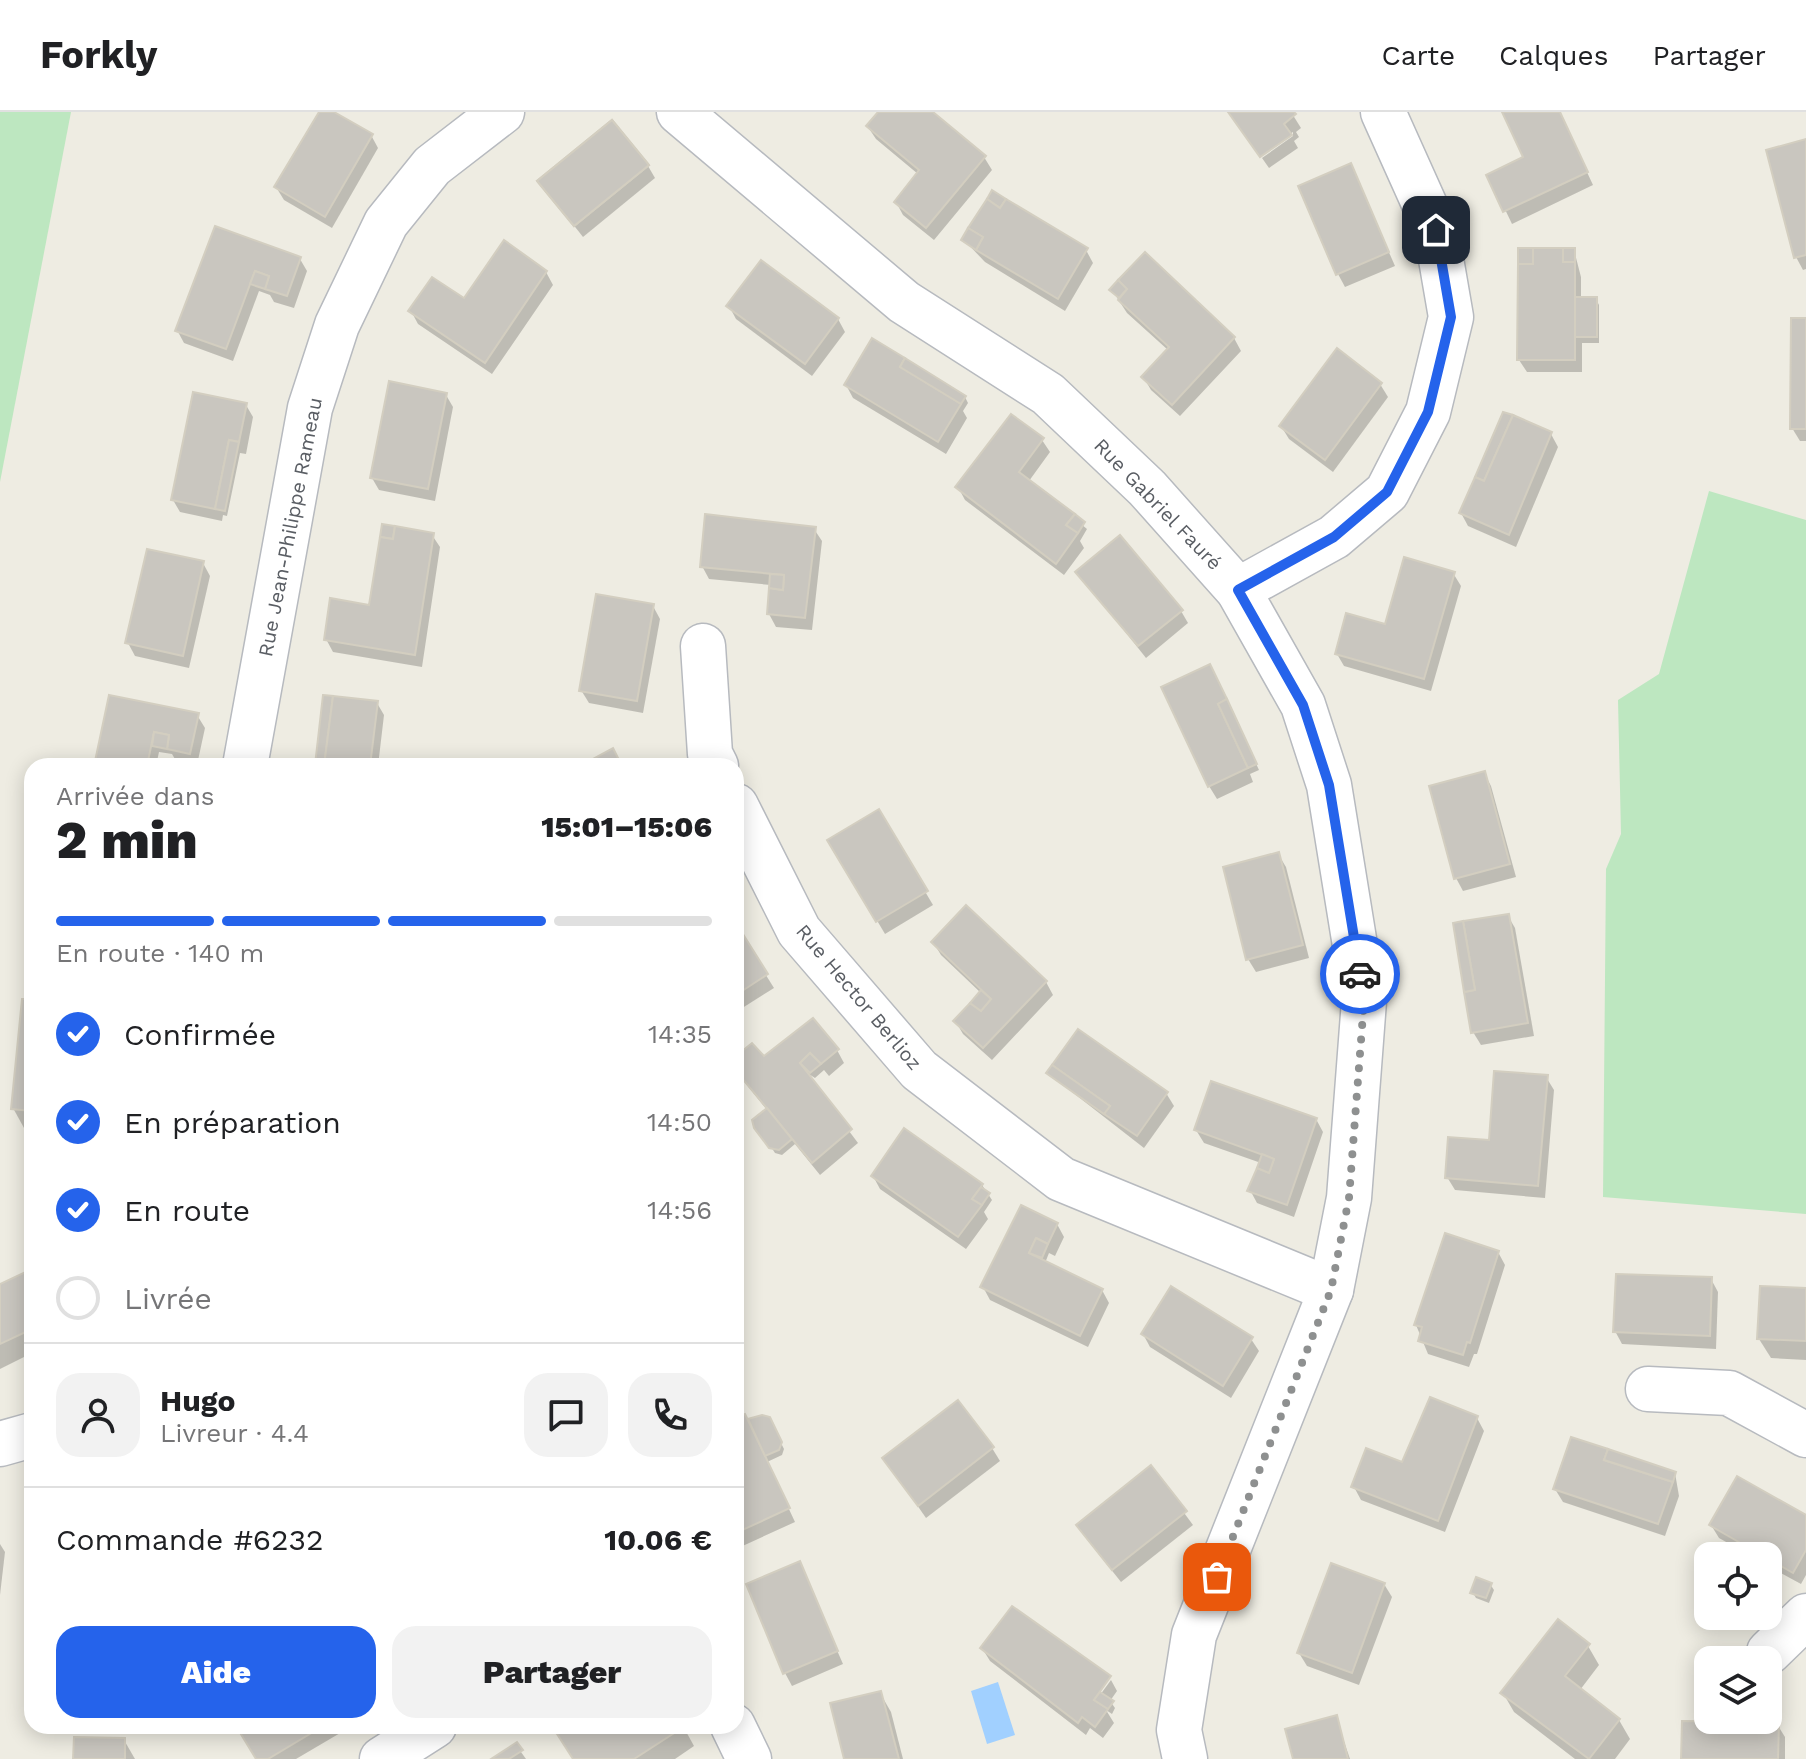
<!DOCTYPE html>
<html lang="fr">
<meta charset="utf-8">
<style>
:root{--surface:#fff;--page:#f2f2f2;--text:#202124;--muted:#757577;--line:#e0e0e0;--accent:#2563eb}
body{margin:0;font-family:"Work Sans",sans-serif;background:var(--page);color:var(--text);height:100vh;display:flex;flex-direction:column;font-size:30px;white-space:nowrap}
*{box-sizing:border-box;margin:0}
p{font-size:26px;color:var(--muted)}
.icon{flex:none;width:44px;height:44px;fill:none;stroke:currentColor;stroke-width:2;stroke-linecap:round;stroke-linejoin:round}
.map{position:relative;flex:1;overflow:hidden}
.details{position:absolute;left:24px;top:646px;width:720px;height:976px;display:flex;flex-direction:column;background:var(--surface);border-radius:24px;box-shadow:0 4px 20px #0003}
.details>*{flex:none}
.controls{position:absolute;left:1694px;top:1430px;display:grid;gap:16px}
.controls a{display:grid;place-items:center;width:88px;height:88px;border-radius:16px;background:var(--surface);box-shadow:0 4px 20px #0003;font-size:40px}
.pin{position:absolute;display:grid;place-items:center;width:68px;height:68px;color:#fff;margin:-34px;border-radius:16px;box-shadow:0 4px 12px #0006}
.courier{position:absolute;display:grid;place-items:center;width:80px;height:80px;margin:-40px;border:6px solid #2563eb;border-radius:50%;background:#fff;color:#222;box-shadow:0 2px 10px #0007}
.headline em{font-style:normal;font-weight:800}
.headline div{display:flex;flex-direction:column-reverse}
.headline{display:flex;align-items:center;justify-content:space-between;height:136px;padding:0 32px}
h1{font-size:52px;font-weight:800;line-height:60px}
.bar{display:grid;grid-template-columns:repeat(4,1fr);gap:12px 8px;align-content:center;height:96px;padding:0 32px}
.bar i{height:10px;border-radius:6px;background:var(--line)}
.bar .selected{background:var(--accent)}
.bar p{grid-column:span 4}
.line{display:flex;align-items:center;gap:20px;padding:0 32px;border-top:2px solid var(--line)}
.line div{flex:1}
.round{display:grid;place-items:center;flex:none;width:84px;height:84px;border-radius:24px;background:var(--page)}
ol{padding:0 32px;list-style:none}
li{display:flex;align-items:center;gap:24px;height:88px}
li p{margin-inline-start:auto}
li .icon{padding:8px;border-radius:50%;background:var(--accent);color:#fff;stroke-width:4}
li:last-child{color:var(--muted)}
li i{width:44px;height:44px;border:4px solid var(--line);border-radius:50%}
.action{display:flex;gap:16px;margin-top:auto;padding:16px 32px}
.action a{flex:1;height:92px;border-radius:24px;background:var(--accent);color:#fff;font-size:32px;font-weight:800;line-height:92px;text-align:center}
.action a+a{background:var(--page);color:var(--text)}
header{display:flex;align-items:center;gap:48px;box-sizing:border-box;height:112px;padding:0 40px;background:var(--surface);border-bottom:2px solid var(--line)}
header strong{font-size:38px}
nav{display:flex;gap:44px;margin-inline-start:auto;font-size:28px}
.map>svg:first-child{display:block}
.green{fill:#bde7c0}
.water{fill:#a1d0ff}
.shadow{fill:#0003}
.building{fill:#c9c6bf;stroke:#d3cec0;stroke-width:2}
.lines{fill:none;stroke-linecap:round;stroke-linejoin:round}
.street-casing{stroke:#b7babf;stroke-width:47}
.street{stroke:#fff;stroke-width:44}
.done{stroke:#8e9090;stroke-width:8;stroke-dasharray:0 14.4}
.route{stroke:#2563eb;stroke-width:10}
.labels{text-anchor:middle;stroke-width:6;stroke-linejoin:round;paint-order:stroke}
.street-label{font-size:20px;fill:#5a5e64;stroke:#fff}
</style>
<header>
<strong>Forkly</strong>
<nav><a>Carte</a><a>Calques</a><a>Partager</a></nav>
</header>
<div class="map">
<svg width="1806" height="1647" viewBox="0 0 1806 1647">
<rect width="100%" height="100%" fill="#eeece2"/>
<g class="green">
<path d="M0,0H71L0,370Z"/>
<path d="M1709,379L1806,408V1102L1603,1085L1606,757L1621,722L1618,588L1659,562Z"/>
</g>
<path class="water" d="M998,1570L1015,1623L987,1632L971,1579Z"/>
<g class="shadow">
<path d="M321,0H330L371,23L378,36L332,116L284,88L276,75Z"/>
<path d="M880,0H930L984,45L992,58L934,128L903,103L896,90L918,62L876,27L868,15Z"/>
<path d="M1229,0H1291L1301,16L1296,20L1299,25L1294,29L1298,36L1269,56L1262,46L1293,24V20L1259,43Z"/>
<path d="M1504,0H1559L1593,73L1512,112L1489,64L1525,46Z"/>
<path d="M1806,29V157L1803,158L1796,145Z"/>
<path d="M648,54L655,66L583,125L539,69Z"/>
<path d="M1351,54L1395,154L1345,175L1338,162Z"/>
<path d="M217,116L300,147L307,159L294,196L274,190L270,183L259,179L233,249L184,231L177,218Z"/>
<path d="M964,128L1086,138L1093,151L1065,199L985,150Z"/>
<path d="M1574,138L1581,165V187H1596L1599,193V231H1582V260H1527L1519,248Z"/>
<path d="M1145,142L1234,226L1241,239L1180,304L1151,278L1144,266L1168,238L1127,201L1112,178Z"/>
<path d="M546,160L553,173L492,262L418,212L411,199L464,189Z"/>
<path d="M729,194L838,207L845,220L812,264L736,207Z"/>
<path d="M1806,208V329H1800L1792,316Z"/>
<path d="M1380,272L1388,285L1333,360L1289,327L1281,314Z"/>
<path d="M846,273L965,285L968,291L963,299L967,306L946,342L853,286Z"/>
<path d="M446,283L453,295L435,389L379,378L372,366Z"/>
<path d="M246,293L253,305L246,342L240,341L227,404L223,403L222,409L180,400L173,388Z"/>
<path d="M1551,322L1558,335L1516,435L1468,414L1461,401Z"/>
<path d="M1042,328L1050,340L1029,369L1087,417L1080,429L1084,436L1064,463L965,388L958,375Z"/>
<path d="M814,417L822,429L812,518L776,515L769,502L771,473L709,467L702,454Z"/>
<path d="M432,423L440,435L422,555L333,540L326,527L370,495Z"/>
<path d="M203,451L210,464L189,556L135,544L128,531Z"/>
<path d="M1078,460L1181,499L1188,511L1146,546Z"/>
<path d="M1453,461L1461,474L1431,579L1344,554L1337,542L1386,515Z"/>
<path d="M653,494L660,507L643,601L589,591L581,578Z"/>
<path d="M1217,567L1259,658L1250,662L1253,670L1217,687L1209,674Z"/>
<path d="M111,585L197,603L205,616L197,653L176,649L172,642L159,640L156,654H96Z"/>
<path d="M325,585L377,591L384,603L378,654H326L330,589L322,654H317Z"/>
<path d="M1484,661L1491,674L1516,765L1463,779L1456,766Z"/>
<path d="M878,700L933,793L885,822L830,729Z"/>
<path d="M1278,742L1286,755L1309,846L1256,860L1248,847Z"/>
<path d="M1508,804L1515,816L1534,924L1481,933L1473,920Z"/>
<path d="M736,815L774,876L736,900Z"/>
<path d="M933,830L1046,870L1053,883L992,948L963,922L956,910L981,881L941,843Z"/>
<path d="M32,889V1017L24,1016L13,996Z"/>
<path d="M837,938L844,951L829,964L824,958L815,966L804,959L858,1031L820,1063L795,1032L782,1043L775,1041L754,1009L767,998L739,963L736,947Z"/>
<path d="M1049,962L1166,981L1174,994L1144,1036Z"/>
<path d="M1546,965L1554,978L1545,1086L1455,1078L1447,1065L1490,1031Z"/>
<path d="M1316,1007L1323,1020L1294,1105L1257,1091L1250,1078L1261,1051L1204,1031L1196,1018Z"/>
<path d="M873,1064L982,1073L992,1088L984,1100L988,1107L966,1137L880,1077Z"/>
<path d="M1057,1112L1064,1125L1055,1144L1049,1141L1045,1151L1102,1178L1109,1191L1088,1235L990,1188L983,1175Z"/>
<path d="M1498,1140L1505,1153L1477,1242H1474L1469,1255L1428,1242L1416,1213Z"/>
<path d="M32,1159V1241L0,1257V1174Z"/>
<path d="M1711,1167L1718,1180L1716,1237L1622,1232L1615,1219Z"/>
<path d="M1806,1178V1248L1771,1246L1759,1227Z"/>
<path d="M1143,1222L1251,1227L1259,1239L1231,1286L1150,1235Z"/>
<path d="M1477,1306L1484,1319L1445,1420L1361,1388L1354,1375L1403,1353Z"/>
<path d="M736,1308L753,1320L772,1313L784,1337L782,1343L767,1350L795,1410L736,1437Z"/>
<path d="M992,1336L1000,1349L926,1406L885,1347Z"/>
<path d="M1151,1356L1193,1413L1121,1470L1086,1426Z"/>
<path d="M1675,1361L1679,1384L1665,1424L1563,1390L1555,1377Z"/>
<path d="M1806,1405V1463L1801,1472L1768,1454V1444H1751L1719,1426L1711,1413Z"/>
<path d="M0,1432L5,1440L0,1483Z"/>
<path d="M799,1451L843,1552L792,1574L785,1561Z"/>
<path d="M1384,1472L1392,1485L1359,1573L1307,1554L1299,1541Z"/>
<path d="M1490,1472L1494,1478L1489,1491L1476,1486L1473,1481Z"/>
<path d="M1588,1534L1599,1553L1580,1578L1619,1608L1630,1627L1615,1647H1575L1514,1600L1503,1581Z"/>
<path d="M982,1536L1100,1583L1111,1568L1117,1579L1110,1589L1115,1596L1112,1602L1106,1598L1114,1611L1103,1626L1090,1616L1086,1623L990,1549Z"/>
<path d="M880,1581L891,1600L903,1647H846Z"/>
<path d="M1336,1606L1350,1647H1295Z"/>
<path d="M1777,1612L1785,1625V1647H1683Z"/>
<path d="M238,1614H345L347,1617L296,1647H258Z"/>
<path d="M553,1614H683L694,1634L675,1647H574Z"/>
<path d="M124,1628L135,1647H75Z"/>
<path d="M516,1633L526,1647H495Z"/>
</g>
<g class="building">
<path d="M319,0H334L373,22L325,105L274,75Z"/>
<path d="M878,0H933L986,44L926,116L894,90L919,58L866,14Z"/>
<path d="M1228,0H1294L1296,2L1284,12L1292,23L1260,45Z"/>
<path d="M1502,0H1560L1588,60L1503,100L1486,63L1523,45Z"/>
<path d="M612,8L649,53L574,114L537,69Z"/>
<path d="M612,8L649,53L574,114L537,69Z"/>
<path d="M1806,27V143L1794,146L1766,38Z"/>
<path d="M1351,51L1389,140L1336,163L1298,74Z"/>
<path d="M992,78L1006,87L1000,96L987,87Z"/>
<path d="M987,87L1000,96L1006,87L1088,136L1058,187L976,138L983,125L968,116Z"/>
<path d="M215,114L301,145L287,184L265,177L269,164L255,159L226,237L175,219Z"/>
<path d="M968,116L983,125L976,138L961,128Z"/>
<path d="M504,128L547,159L485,251L408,199L432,165L464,186Z"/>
<rect x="1518" y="136" width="15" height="16"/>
<path d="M1533,136H1563V150H1575V248H1517L1518,152H1533Z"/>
<rect x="1563" y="136" width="12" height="14"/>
<path d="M1145,140L1235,225L1172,293L1141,265L1169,235L1118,188L1127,177L1118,168Z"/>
<path d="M761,148L839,206L805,252L726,194Z"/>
<path d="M255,159L269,164L265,177L250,172Z"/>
<path d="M1118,168L1127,177L1119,186L1109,178Z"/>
<rect x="1575" y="185" width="22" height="40"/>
<path d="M1791,206H1806V317H1790Z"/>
<path d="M872,226L905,246L900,255L961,292L938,330L844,273Z"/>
<path d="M1337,236L1382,271L1325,348L1279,314Z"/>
<path d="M905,246L966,284L961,292L900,255Z"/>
<path d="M389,269L447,281L428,377L370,366Z"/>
<path d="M193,280L247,291L239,330L229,328L215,397L171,388Z"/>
<path d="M1503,300L1513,303L1484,369L1475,365Z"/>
<path d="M1011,302L1044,326L1019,360L1075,402L1066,413L1078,421L1056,452L955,375Z"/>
<path d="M1513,303L1552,320L1509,423L1459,401L1475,365L1484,369Z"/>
<path d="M229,328L239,330L225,399L215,397Z"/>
<path d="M705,402L816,415L805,506L767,502L769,476L783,478L784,463L700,455Z"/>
<path d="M1075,402L1085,410L1078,421L1066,413Z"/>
<path d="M382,412L395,414L393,427L380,425Z"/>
<path d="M395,414L434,421L415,543L324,528L330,486L369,493L380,425L393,427Z"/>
<path d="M1120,423L1183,498L1138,534L1075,460Z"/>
<path d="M147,437L204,449L183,544L125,531Z"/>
<path d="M1404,445L1455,460L1424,567L1335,542L1346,501L1385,512Z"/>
<path d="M770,462L784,463L783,478L769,476Z"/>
<path d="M596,482L654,492L637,589L579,579Z"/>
<path d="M1210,552L1227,587L1218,592L1248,656L1208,675L1161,575Z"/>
<path d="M109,583L199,601L190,642L167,637L169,623L154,620L147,654H94Z"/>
<path d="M323,583L333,584L324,654L315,653Z"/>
<path d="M333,584L378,589L370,654H315H324Z"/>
<path d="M1227,587L1257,652L1248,656L1218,592Z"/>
<path d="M154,620L169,623L167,637L152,634Z"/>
<path d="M613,636L622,654H580Z"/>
<path d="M1485,659L1510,752L1454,767L1429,674Z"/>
<path d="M879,697L928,779L876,810L827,728Z"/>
<path d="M1279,740L1303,833L1246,848L1223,755Z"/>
<path d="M966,793L1047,869L983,936L953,909L970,891L981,899L991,887L931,830Z"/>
<path d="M1509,802L1528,911L1471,921L1464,880L1475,878L1463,809Z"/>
<path d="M1463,809L1475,878L1464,880L1453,811Z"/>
<path d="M736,811L768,862L736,883Z"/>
<path d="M981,878L991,887L981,899L970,891Z"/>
<path d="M22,887H32V999L11,997Z"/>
<path d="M813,906L839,937L821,952L810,941L800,951L852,1017L812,1051L736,959V944L752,931L764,944Z"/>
<path d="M1078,917L1168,980L1137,1024L1104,1002L1110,994L1052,953Z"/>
<path d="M810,941L821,952L810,961L800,951Z"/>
<path d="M1052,953L1110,994L1104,1002L1046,961Z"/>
<path d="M1494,959L1548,963L1538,1074L1445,1066L1448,1025L1489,1028Z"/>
<path d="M1211,969L1317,1006L1287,1093L1247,1079L1257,1056L1269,1061L1274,1047L1194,1018Z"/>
<path d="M767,996L792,1027L779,1038L769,1036L754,1016L752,1008Z"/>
<path d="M904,1016L983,1072L972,1087L982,1093L958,1125L871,1064Z"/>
<path d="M1262,1042L1274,1047L1269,1061L1257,1056Z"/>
<path d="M981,1075L990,1081L982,1093L972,1087Z"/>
<path d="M1021,1093L1058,1111L1048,1132L1036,1126L1029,1141L1103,1177L1080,1224L980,1175Z"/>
<path d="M1445,1121L1499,1139L1470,1231L1467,1230L1463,1243L1418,1229L1422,1215L1414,1213Z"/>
<path d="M1036,1126L1048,1132L1042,1146L1029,1141Z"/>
<path d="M32,1157V1217L0,1232V1172Z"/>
<path d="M1616,1162L1712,1165L1710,1224L1613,1220Z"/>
<path d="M1171,1174L1253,1225L1223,1274L1141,1222Z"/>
<path d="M1760,1174L1806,1176V1229L1757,1227Z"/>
<path d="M1430,1285L1478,1304L1438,1409L1351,1375L1366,1336L1402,1350Z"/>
<path d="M958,1288L994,1335L918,1394L882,1346Z"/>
<path d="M745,1302L790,1396L736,1421V1306Z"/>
<path d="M762,1303L770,1305L782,1330L779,1338L765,1344L748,1307Z"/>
<path d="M1571,1325L1608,1337L1604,1348L1673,1370L1658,1412L1553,1377Z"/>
<path d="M1608,1337L1676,1360L1673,1370L1604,1348Z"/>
<path d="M1151,1353L1187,1399L1112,1458L1076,1413Z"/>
<path d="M1737,1364L1806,1403V1438L1793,1461L1709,1413Z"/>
<path d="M800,1449L838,1539L783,1562L746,1472Z"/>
<path d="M1331,1451L1385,1471L1352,1561L1297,1541Z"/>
<path d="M1476,1465L1492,1471L1486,1486L1470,1481Z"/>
<path d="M1012,1494L1111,1564L1094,1588L1108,1597L1095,1615L1082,1605L1078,1611L980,1536Z"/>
<path d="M1558,1507L1590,1532L1565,1564L1620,1607L1589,1647L1500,1581Z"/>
<path d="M881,1579L899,1647H844L830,1591Z"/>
<path d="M1100,1580L1114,1589L1108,1597L1094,1588Z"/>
<path d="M1337,1603L1348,1647H1293L1285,1617Z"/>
<path d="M1682,1609L1779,1610L1778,1647H1681Z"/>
<path d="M236,1614H323L268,1647H256Z"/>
<path d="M552,1614L586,1615L685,1614L634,1647H573Z"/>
<path d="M74,1625L125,1626V1647H73Z"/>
<path d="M517,1630L523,1638L509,1647H491Z"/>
</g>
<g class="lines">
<defs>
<g id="street">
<path d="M679,0L904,190L1048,282L1147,376L1238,478L1303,593L1329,673L1364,889L1349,1086L1331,1178L1194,1523L1179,1618L1185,1647"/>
<path d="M1238,478L1334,425L1387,380L1428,300L1451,205L1436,118L1383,0"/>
<path d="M703,534L710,642L716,654"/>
<path d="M245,654L310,296L337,213L386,111L432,54L502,0"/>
<path d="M736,694L799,819L919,958L1061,1067L1331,1178"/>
<path d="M1648,1277L1729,1281L1806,1323"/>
<path d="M0,1332L32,1323"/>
<path d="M1769,1540L1806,1504"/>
<path d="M733,1614L749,1647"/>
<path d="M382,1647L434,1614"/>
</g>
</defs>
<use href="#street" class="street-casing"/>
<use href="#street" class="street"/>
</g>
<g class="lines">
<path class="done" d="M1217,1465L1331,1178L1349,1086L1364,889L1360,862"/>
<path class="route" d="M1360,862L1329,673L1303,593L1238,478L1334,425L1387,380L1428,300L1451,205L1436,118"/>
</g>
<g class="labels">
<g class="street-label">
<text transform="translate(1158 392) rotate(46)" y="7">Rue Gabriel Fauré</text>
<text transform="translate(290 415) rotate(-79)" y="7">Rue Jean-Philippe Rameau</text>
<text transform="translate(859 885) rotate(50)" y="7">Rue Hector Berlioz</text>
</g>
</g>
</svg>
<div class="controls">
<a><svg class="icon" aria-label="locate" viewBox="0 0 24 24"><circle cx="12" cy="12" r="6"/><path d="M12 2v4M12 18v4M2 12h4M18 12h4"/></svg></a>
<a><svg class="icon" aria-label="layers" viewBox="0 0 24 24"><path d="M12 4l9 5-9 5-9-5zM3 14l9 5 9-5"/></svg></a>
</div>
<div class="pin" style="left:1217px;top:1465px;background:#ea580c"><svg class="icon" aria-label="bag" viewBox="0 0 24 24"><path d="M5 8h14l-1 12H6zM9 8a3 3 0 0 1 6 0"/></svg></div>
<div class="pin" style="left:1436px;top:118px;background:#1f2937"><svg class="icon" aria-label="home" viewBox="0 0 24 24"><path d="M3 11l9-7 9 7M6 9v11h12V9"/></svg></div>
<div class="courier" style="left:1360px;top:862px"><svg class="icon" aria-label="car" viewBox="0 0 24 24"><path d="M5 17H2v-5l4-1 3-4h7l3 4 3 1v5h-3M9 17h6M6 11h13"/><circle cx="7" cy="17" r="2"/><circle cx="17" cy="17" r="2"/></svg></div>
<section class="details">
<div class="headline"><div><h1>2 min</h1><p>Arrivée dans</p></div><em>15:01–15:06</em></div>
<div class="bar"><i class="selected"></i><i class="selected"></i><i class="selected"></i><i></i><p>En route · 140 m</p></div>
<ol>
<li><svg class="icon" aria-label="check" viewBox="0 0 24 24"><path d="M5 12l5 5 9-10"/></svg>Confirmée<p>14:35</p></li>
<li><svg class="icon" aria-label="check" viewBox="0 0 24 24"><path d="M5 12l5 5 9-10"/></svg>En préparation<p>14:50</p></li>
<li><svg class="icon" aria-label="check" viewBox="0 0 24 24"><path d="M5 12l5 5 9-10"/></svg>En route<p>14:56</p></li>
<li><i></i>Livrée</li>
</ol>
<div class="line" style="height:144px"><a class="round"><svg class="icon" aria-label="person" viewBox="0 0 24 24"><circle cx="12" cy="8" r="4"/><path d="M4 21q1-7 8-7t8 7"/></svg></a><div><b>Hugo</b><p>Livreur · 4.4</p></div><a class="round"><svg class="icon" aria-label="chat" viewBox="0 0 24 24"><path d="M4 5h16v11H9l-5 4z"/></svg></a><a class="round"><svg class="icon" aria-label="phone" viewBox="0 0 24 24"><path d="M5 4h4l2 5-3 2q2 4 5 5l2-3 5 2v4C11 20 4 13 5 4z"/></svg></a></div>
<div class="line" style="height:104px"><div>Commande #6232</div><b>10.06 €</b></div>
<div class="action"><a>Aide</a><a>Partager</a></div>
</section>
</div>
